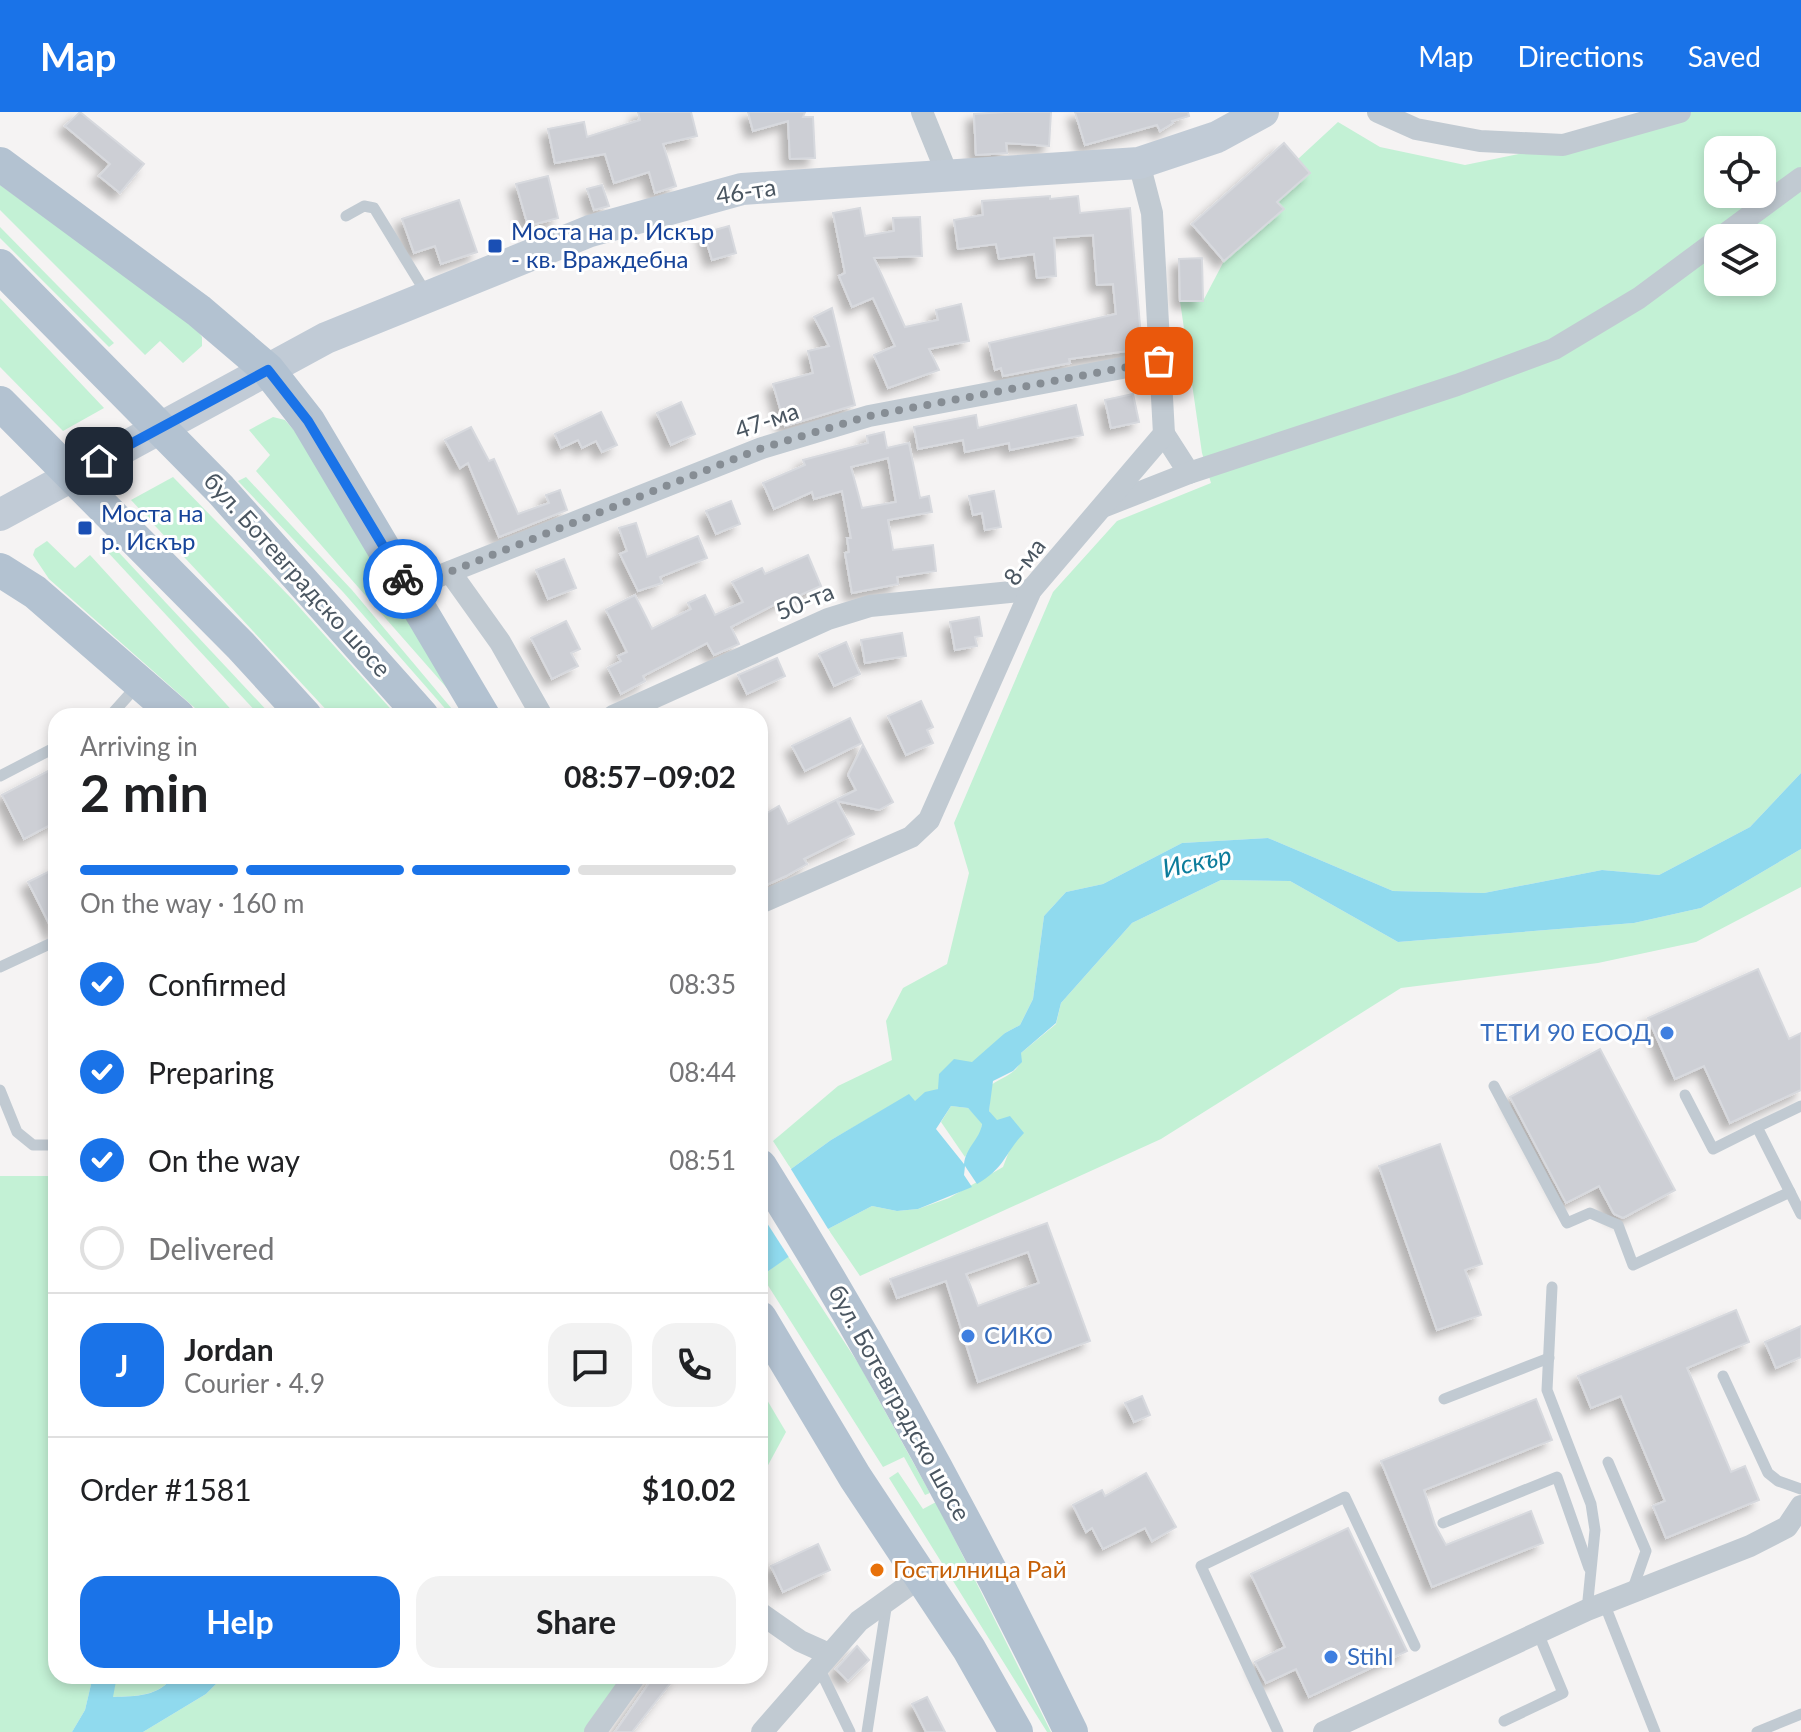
<!DOCTYPE html>
<meta charset="utf-8">
<style>
:root{--surface:#fff;--page:#f2f2f2;--text:#202124;--muted:#757577;--line:#e0e0e0;--accent:#1a73e8}
body{margin:0;font-family:Lato,sans-serif;background:var(--page);color:var(--text);height:100vh;display:flex;flex-direction:column;font-size:30px;white-space:nowrap}
*{box-sizing:border-box;margin:0}
p{font-size:26px;color:var(--muted)}
.icon{flex:none;width:44px;height:44px;fill:none;stroke:currentColor;stroke-width:2;stroke-linecap:round;stroke-linejoin:round}
.map{position:relative;flex:1;overflow:hidden}
.details{position:absolute;left:48px;top:596px;width:720px;height:976px;display:flex;flex-direction:column;background:var(--surface);border-radius:24px;box-shadow:0 4px 12px #0003}
.details>*{flex:none}
.fabs{position:absolute;left:1704px;top:24px;display:grid;gap:16px}
.fabs a{display:grid;place-items:center;width:72px;height:72px;border-radius:16px;background:var(--surface);box-shadow:0 4px 12px #0003;font-size:40px}
.pin{position:absolute;display:grid;place-items:center;width:68px;height:68px;color:#fff;margin:-34px;border-radius:16px;box-shadow:0 4px 12px #0006}
.courier{position:absolute;display:grid;place-items:center;width:80px;height:80px;margin:-40px;border:6px solid #1a73e8;border-radius:50%;background:#fff;color:#222;box-shadow:0 2px 10px #0007}
.headline em{font-style:normal;font-weight:700}
.headline div{display:flex;flex-direction:column-reverse}
.headline{display:flex;align-items:center;justify-content:space-between;height:136px;padding:0 32px}
h1{font-size:52px;font-weight:700;line-height:60px}
.bar{display:grid;grid-template-columns:repeat(4,1fr);gap:12px 8px;align-content:center;height:96px;padding:0 32px}
.bar i{height:10px;border-radius:6px;background:var(--line)}
.bar .current{background:var(--accent)}
.bar p{grid-column:span 4}
.line{display:flex;align-items:center;gap:20px;padding:0 32px;border-top:2px solid var(--line)}
.line div{flex:1}
.round{display:grid;place-items:center;flex:none;width:84px;height:84px;border-radius:24px;background:var(--page)}
ol{padding:0 32px;list-style:none}
li{display:flex;align-items:center;gap:24px;height:88px}
li p{margin-inline-start:auto}
li .icon{padding:8px;border-radius:50%;background:var(--accent);color:#fff;stroke-width:4}
li:last-child{color:var(--muted)}
li i{width:44px;height:44px;border:4px solid var(--line);border-radius:50%}
.cta{display:flex;gap:16px;margin-top:auto;padding:16px 32px}
.cta a{flex:1;height:92px;border-radius:24px;background:var(--accent);color:#fff;font-size:32px;font-weight:700;line-height:92px;text-align:center}
.cta a+a{background:var(--page);color:var(--text)}
header{display:flex;align-items:center;gap:48px;box-sizing:border-box;height:112px;padding:0 40px;background:var(--accent);color:#fff}
header strong{font-size:38px}
nav{display:flex;gap:44px;margin-inline-start:auto;font-size:28px}
.map>svg:first-child{display:block}
.green{fill:#c3f1d5;fill-rule:evenodd}
.water{fill:#90daee;fill-rule:evenodd}
.pier{fill:#f5f3f3}
.building{fill:#cdcfd5;stroke:#d7d9de;stroke-width:2;fill-rule:evenodd;filter:url(#shadow)}
.lines{fill:none;stroke-linecap:round;stroke-linejoin:round}
.lane{stroke:#c1cad2;stroke-width:11}
.street{stroke:#c1cad2;stroke-width:22}
.secondary{stroke:#c1cbd6;stroke-width:32}
.primary{stroke:#b3c2d1;stroke-width:34}
.done{stroke:#868d94;stroke-width:8;stroke-dasharray:0 14.4}
.route{stroke:#1a73e8;stroke-width:10}
.transit-dot{fill:#1a4fb4;stroke:#fff;stroke-width:3}
.shop-dot{fill:#3f7fe0;stroke:#fff;stroke-width:3}
.food-dot{fill:#e8710a;stroke:#fff;stroke-width:3}
.labels{text-anchor:middle;stroke-width:6;stroke-linejoin:round;paint-order:stroke}
.street-label{font-size:24px;fill:#4a5661;stroke:#fff}
.transit-label{font-size:24px;fill:#164399;stroke:#fff;text-anchor:start}
.shop-label{font-size:24px;fill:#366cbe;stroke:#fff;text-anchor:start}
.food-label{font-size:24px;fill:#c56008;stroke:#fff;text-anchor:start}
.water-label{font-size:26px;font-style:italic;fill:#0c7c9b;stroke:#fff}
</style>
<header>
<strong>Map</strong>
<nav><a>Map</a><a>Directions</a><a>Saved</a></nav>
</header>
<div class="map">
<svg width="1801" height="1620" viewBox="0 0 1801 1620">
<defs>
<filter id="shadow"><feDropShadow dx="-7" dy="7" stdDeviation="4" flood-color="#0004"/></filter>
</defs>
<rect width="100%" height="100%" fill="#f5f3f3"/>
<g class="green">
<path d="M1680,0H1801V661L1750,715L1659,763L1602,758L1484,781L1393,779L1268,726L1182,731L1103,772L1066,780L1044,804L1033,887L1020,913L1005,921L996,932L938,977L915,990L909,983L831,1028L791,1057L773,1029L838,974L892,948L886,909L903,876L947,852L969,761L954,711L1053,480L1117,409L1211,371L1202,341L1180,189H1203L1224,149L1283,97L1277,90L1310,61L1298,47L1338,10L1380,35L1465,53L1563,33ZM1718,38H1762V82H1718ZM1718,126H1762V170H1718Z"/>
<path d="M0,73L193,213L202,225V234L183,251L160,229L145,243L0,98Z"/>
<path d="M0,115L114,231L109,235L0,126Z"/>
<path d="M0,186L104,296L63,319L0,255Z"/>
<path d="M273,305L285,308L306,332L453,583L256,359L270,343L249,318Z"/>
<path d="M173,365L292,487L397,604H332L131,388Z"/>
<path d="M246,365L352,478L452,597L449,601L343,480L238,369Z"/>
<path d="M47,429L75,456L90,443L237,604H204L49,467L33,443L35,437Z"/>
<path d="M110,431L272,604H260L103,435Z"/>
<path d="M1801,737V775L1696,830L1598,851L1401,876L1161,1027L860,1164L828,1117L872,1094L897,1099L918,1097L949,1086L1003,1055L1011,1034L989,999L991,973C1005,963 1022,961 1021,941L1056,912L1061,891L1132,811L1221,768L1290,769L1398,830L1634,811L1701,796Z"/>
<path d="M951,994L968,996L982,1011L981,1020L965,1045L941,1010Z"/>
<path d="M0,1064H56V1564H93L85,1598L72,1620H0Z"/>
<path d="M788,1144L860,1254L930,1381L925,1383L904,1345L883,1355L762,1164Z"/>
<path d="M760,1276L786,1320L760,1368Z"/>
<path d="M898,1360L923,1397L936,1390L1051,1620H1047L889,1366Z"/>
<path d="M117,1564H173C159,1585 135,1584 112,1585Z"/>
<path d="M224,1564H635L595,1620H143L206,1582Z"/>
</g>
<g class="water">
<path d="M1801,661V737L1701,796L1634,811L1398,830L1290,769L1221,768L1132,811L1061,891L1056,911L1021,941L1022,950L1013,959L993,969L989,999L997,1008L1010,1004L1024,1021C1003,1043 1006,1055 977,1072L965,1054L964,1063L972,1075L918,1097L897,1099L872,1094L828,1117L760,1165V1072L791,1057L831,1028L909,982L915,989L925,980L938,977L939,962L954,947L972,950L1005,921L1020,913L1033,887L1044,804L1066,780L1103,772L1182,731L1268,726L1393,779L1484,781L1602,758L1659,763L1750,715ZM951,994L968,996L982,1012C980,1027 966,1035 964,1052L936,1017Z"/>
<path d="M93,1564H117L113,1585C136,1584 159,1585 173,1564H224L206,1582L143,1620H72L85,1598Z"/>
</g>
<path class="pier" d="M789,1054L830,1120L790,1147L760,1100V1067Z"/>
<g class="building">
<path d="M80,0L144,52L120,81L99,64L110,52L65,14Z"/>
<path d="M638,0H691L697,24L663,32L676,74L655,81L649,60L614,71L605,42L555,51L548,17L584,10L587,25L640,8Z"/>
<path d="M748,0H805L803,5H813L815,46L790,47L788,9L753,19Z"/>
<path d="M1005,0H1051L1049,34L1006,31L1007,41L976,43L974,2Z"/>
<path d="M1075,0H1188L1189,4L1172,9L1173,11L1160,19L1157,13L1085,33Z"/>
<path d="M1284,31L1310,61L1277,90L1284,97L1224,149L1192,112Z"/>
<path d="M548,64L558,106L528,114L516,72Z"/>
<path d="M602,73L609,94L594,98L587,77Z"/>
<path d="M1050,84V87L1078,84L1080,101L1130,96L1142,237L1069,247L1070,251L1003,264L1001,256L995,258L989,231L1116,202L1113,172L1097,173L1093,123L1054,126L1056,164L1037,166L1034,142L999,147L996,132L958,137L954,108L983,103L982,89Z"/>
<path d="M459,88L477,140L441,152L435,134L414,141L402,107Z"/>
<path d="M860,96L865,124L894,119L893,106L920,105L922,144L874,146L905,215L938,208L936,198L961,192L969,229L929,237L939,258L888,276L874,243L895,234L873,186L852,195L839,164L845,161L833,101Z"/>
<path d="M729,114L736,141L712,148L704,121Z"/>
<path d="M1202,146L1203,189H1180L1179,147Z"/>
<path d="M832,196L855,293L785,314L773,272L813,261L808,239L829,234L814,205Z"/>
<path d="M1133,282L1139,310L1111,316L1105,288Z"/>
<path d="M681,290L695,322L671,333L657,301Z"/>
<path d="M1076,293L1083,323L1010,338L1009,331L965,340L963,328L918,337L914,315L976,303L978,316Z"/>
<path d="M601,300L617,333L602,340L596,329L582,336L578,328L561,336L555,322Z"/>
<path d="M471,315L489,349L494,347L518,402L549,391L546,383L560,378L567,398L499,425L468,351L460,356L445,328Z"/>
<path d="M884,320L887,336L909,331L920,386L929,384L932,400L888,408L893,438L933,433L936,459L897,465L898,472L852,481L845,441L849,440L847,426H851L842,379L814,387L812,380L774,397L763,371L805,353L803,348L868,331L867,324ZM888,346L896,390L862,396L851,355Z"/>
<path d="M994,379L1001,415L985,418L982,401L973,403L969,384Z"/>
<path d="M731,389L740,412L716,422L706,399Z"/>
<path d="M636,411L647,445L698,424L707,446L660,465L662,471L638,479L620,442L627,439L619,416Z"/>
<path d="M808,443L821,474L796,485L795,482L731,515L739,532L714,543L707,531L643,564L645,569L621,582L608,556L621,549L618,544L627,540L606,498L635,483L652,517L691,497L688,491L705,483L715,503L743,490L732,470L762,456L765,462Z"/>
<path d="M564,447L576,476L548,487L536,458Z"/>
<path d="M979,505L982,524L975,525L977,534L955,538L950,510Z"/>
<path d="M566,509L580,537L571,541L578,554L552,567L531,526Z"/>
<path d="M902,521L906,544L865,551L861,528Z"/>
<path d="M846,530L860,562L834,574L819,542Z"/>
<path d="M777,546L785,564L747,582L738,563Z"/>
<path d="M921,589L933,615L927,618L933,631L906,643L888,604Z"/>
<path d="M850,606L862,631L805,659L792,634Z"/>
<path d="M863,633L893,690L879,698L837,689L854,722L804,747L807,752L786,764L760,776V705L779,694L788,712L856,678L848,663Z"/>
<path d="M56,655V710L24,727L2,683Z"/>
<path d="M56,756V821H54L28,770Z"/>
<path d="M1758,857L1789,927L1801,921V978L1730,1011L1704,954L1675,967L1648,906Z"/>
<path d="M1600,937L1675,1078L1623,1106L1614,1102L1599,1074L1566,1091L1510,985Z"/>
<path d="M1440,1032L1482,1152L1465,1158L1481,1203L1437,1218L1379,1054Z"/>
<path d="M1047,1111L1090,1229L978,1270L946,1169L897,1186L890,1167ZM1028,1140L1039,1171L978,1194L966,1162Z"/>
<path d="M1736,1198L1749,1230L1687,1256L1731,1360L1745,1354L1759,1388L1666,1426L1653,1394L1665,1389L1621,1284L1591,1296L1578,1264Z"/>
<path d="M1801,1214V1245L1776,1256L1765,1230Z"/>
<path d="M1142,1284L1150,1303L1134,1310L1125,1291Z"/>
<path d="M1536,1287L1552,1328L1424,1378L1435,1413L1446,1433L1531,1399L1543,1431L1432,1475L1381,1349Z"/>
<path d="M1146,1361L1176,1415L1152,1429L1145,1416L1103,1437L1092,1416L1086,1420L1073,1393L1102,1378L1105,1384Z"/>
<path d="M1348,1416L1407,1539L1309,1585L1296,1557L1266,1571L1255,1550L1285,1535L1251,1462Z"/>
<path d="M818,1432L830,1458L783,1480L771,1454Z"/>
<path d="M857,1534L869,1548L848,1569L836,1557Z"/>
<path d="M654,1564H676L632,1620H615Z"/>
<path d="M927,1585L945,1620H926L912,1592Z"/>
</g>
<g class="lines">
<g class="lane">
<path d="M346,104L364,94L374,96L426,181"/>
<path d="M110,604L136,575"/>
<path d="M0,664L56,635"/>
<path d="M0,855L56,829"/>
<path d="M1494,974L1567,1111L1590,1101L1618,1113L1633,1153L1790,1080"/>
<path d="M0,978L17,1020L33,1033H56"/>
<path d="M1685,983L1713,1037L1757,1015"/>
<path d="M1801,994L1757,1015L1801,1102"/>
<path d="M1552,1175L1547,1278L1591,1392L1595,1418L1587,1498"/>
<path d="M1723,1264L1768,1361L1778,1369L1801,1377"/>
<path d="M1444,1287L1549,1246"/>
<path d="M1608,1350L1646,1439L1632,1479"/>
<path d="M1443,1411L1557,1365L1589,1456"/>
<path d="M1604,1491L1655,1620"/>
<path d="M820,1558L850,1620"/>
<path d="M1504,1609L1563,1581L1538,1521"/>
<path d="M867,1620L887,1490"/>
<path d="M1278,1620L1201,1454L1345,1385L1415,1534"/>
<path d="M1757,1620L1801,1602"/>
</g>
<g class="street">
<path d="M922,0L948,64"/>
<path d="M1378,0L1416,17L1480,29L1563,33L1680,0"/>
<path d="M1164,322L1189,361"/>
<path d="M1105,394L1189,361L1457,273L1554,237L1639,186L1801,66"/>
<path d="M450,460L500,530L542,604"/>
<path d="M409,476L762,336L869,304L1159,249"/>
<path d="M613,604L828,507L870,494L1031,478"/>
<path d="M760,791L911,725L929,708L1031,478L1164,322L1152,101L1139,51"/>
<path d="M760,1501L800,1529L829,1542"/>
<path d="M595,1620L635,1564"/>
<path d="M762,1620L859,1509L923,1463"/>
<path d="M1324,1620L1587,1498L1750,1434L1787,1415L1801,1394"/>
</g>
<path class="secondary" d="M0,403L326,226L590,119L742,77L1139,51L1217,25L1263,0"/>
<g class="primary">
<path d="M0,52L199,199L268,258L308,309L483,604"/>
<path d="M0,154L220,377L422,604"/>
<path d="M0,291L241,534L305,604"/>
<path d="M0,458L35,480L178,604"/>
<path d="M760,1054C874,1236 977,1426 1071,1620"/>
<path d="M760,1206L855,1365L969,1537L1016,1620"/>
</g>
</g>
<g class="lines">
<path class="done" d="M403,467L409,476L762,336L869,304L1159,249"/>
<path class="route" d="M99,349L268,258L308,309L403,467"/>
</g>
<g class="transit-dot">
<rect x="487" y="126" width="16" height="16" rx="4"/>
<rect x="77" y="408" width="16" height="16" rx="4"/>
</g>
<g class="shop-dot">
<circle cx="1667" cy="921" r="8"/>
<circle cx="968" cy="1224" r="8"/>
<circle cx="1331" cy="1545" r="8"/>
</g>
<circle class="food-dot" cx="877" cy="1458" r="8"/>
<g class="labels">
<g class="street-label">
<text transform="translate(746 80) rotate(-9)" y="8">46-та</text>
<text transform="translate(767 309) rotate(-19)" y="8">47-ма</text>
<text transform="translate(1025 450) rotate(-53)" y="8">8-ма</text>
<text transform="translate(297 463) rotate(48)" y="8">бул. Ботевградско шосе</text>
<text transform="translate(805 490) rotate(-22)" y="8">50-та</text>
<text transform="translate(899 1291) rotate(61)" y="8">бул. Ботевградско шосе</text>
</g>
<g class="transit-label">
<text x="511" y="128">Моста на р. Искър<tspan x="511" dy="28">- кв. Враждебна</tspan></text>
<text x="101" y="410">Моста на<tspan x="101" dy="28">р. Искър</tspan></text>
</g>
<g class="shop-label">
<text x="1651" y="929" text-anchor="end">ТЕТИ 90 ЕООД</text>
<text x="984" y="1232">СИКО</text>
<text x="1347" y="1553">Stihl</text>
</g>
<g class="food-label">
<text x="893" y="1466">Гостилница Рай</text>
</g>
<g class="water-label">
<text transform="translate(1197 750) rotate(-12)" y="9">Искър</text>
</g>
</g>
</svg>
<div class="fabs">
<a><svg class="icon" aria-label="locate" viewBox="0 0 24 24"><circle cx="12" cy="12" r="6"/><path d="M12 2v4M12 18v4M2 12h4M18 12h4"/></svg></a>
<a><svg class="icon" aria-label="layers" viewBox="0 0 24 24"><path d="M12 4l9 5-9 5-9-5zM3 14l9 5 9-5"/></svg></a>
</div>
<div class="pin" style="left:1159px;top:249px;background:#ea580c"><svg class="icon" aria-label="bag" viewBox="0 0 24 24"><path d="M5 8h14l-1 12H6zM9 8a3 3 0 0 1 6 0"/></svg></div>
<div class="pin" style="left:99px;top:349px;background:#1f2937"><svg class="icon" aria-label="home" viewBox="0 0 24 24"><path d="M3 11l9-7 9 7M6 9v11h12V9"/></svg></div>
<div class="courier" style="left:403px;top:467px"><svg class="icon" aria-label="bike" viewBox="0 0 24 24"><circle cx="6" cy="16" r="4"/><circle cx="18" cy="16" r="4"/><path d="M6 16l4-8h5l3 8M10 8l3 8H6M13 5h3"/></svg></div>
<section class="details">
<div class="headline"><div><h1>2 min</h1><p>Arriving in</p></div><em>08:57–09:02</em></div>
<div class="bar"><i class="current"></i><i class="current"></i><i class="current"></i><i></i><p>On the way · 160 m</p></div>
<ol>
<li><svg class="icon" aria-label="check" viewBox="0 0 24 24"><path d="M5 12l5 5 9-10"/></svg>Confirmed<p>08:35</p></li>
<li><svg class="icon" aria-label="check" viewBox="0 0 24 24"><path d="M5 12l5 5 9-10"/></svg>Preparing<p>08:44</p></li>
<li><svg class="icon" aria-label="check" viewBox="0 0 24 24"><path d="M5 12l5 5 9-10"/></svg>On the way<p>08:51</p></li>
<li><i></i>Delivered</li>
</ol>
<div class="line" style="height:144px"><b class="round" style="background:var(--accent);color:#fff">J</b><div><b>Jordan</b><p>Courier · 4.9</p></div><a class="round"><svg class="icon" aria-label="chat" viewBox="0 0 24 24"><path d="M4 5h16v11H9l-5 4z"/></svg></a><a class="round"><svg class="icon" aria-label="phone" viewBox="0 0 24 24"><path d="M5 4h4l2 5-3 2q2 4 5 5l2-3 5 2v4C11 20 4 13 5 4z"/></svg></a></div>
<div class="line" style="height:104px"><div>Order #1581</div><b>$10.02</b></div>
<div class="cta"><a>Help</a><a>Share</a></div>
</section>
</div>
